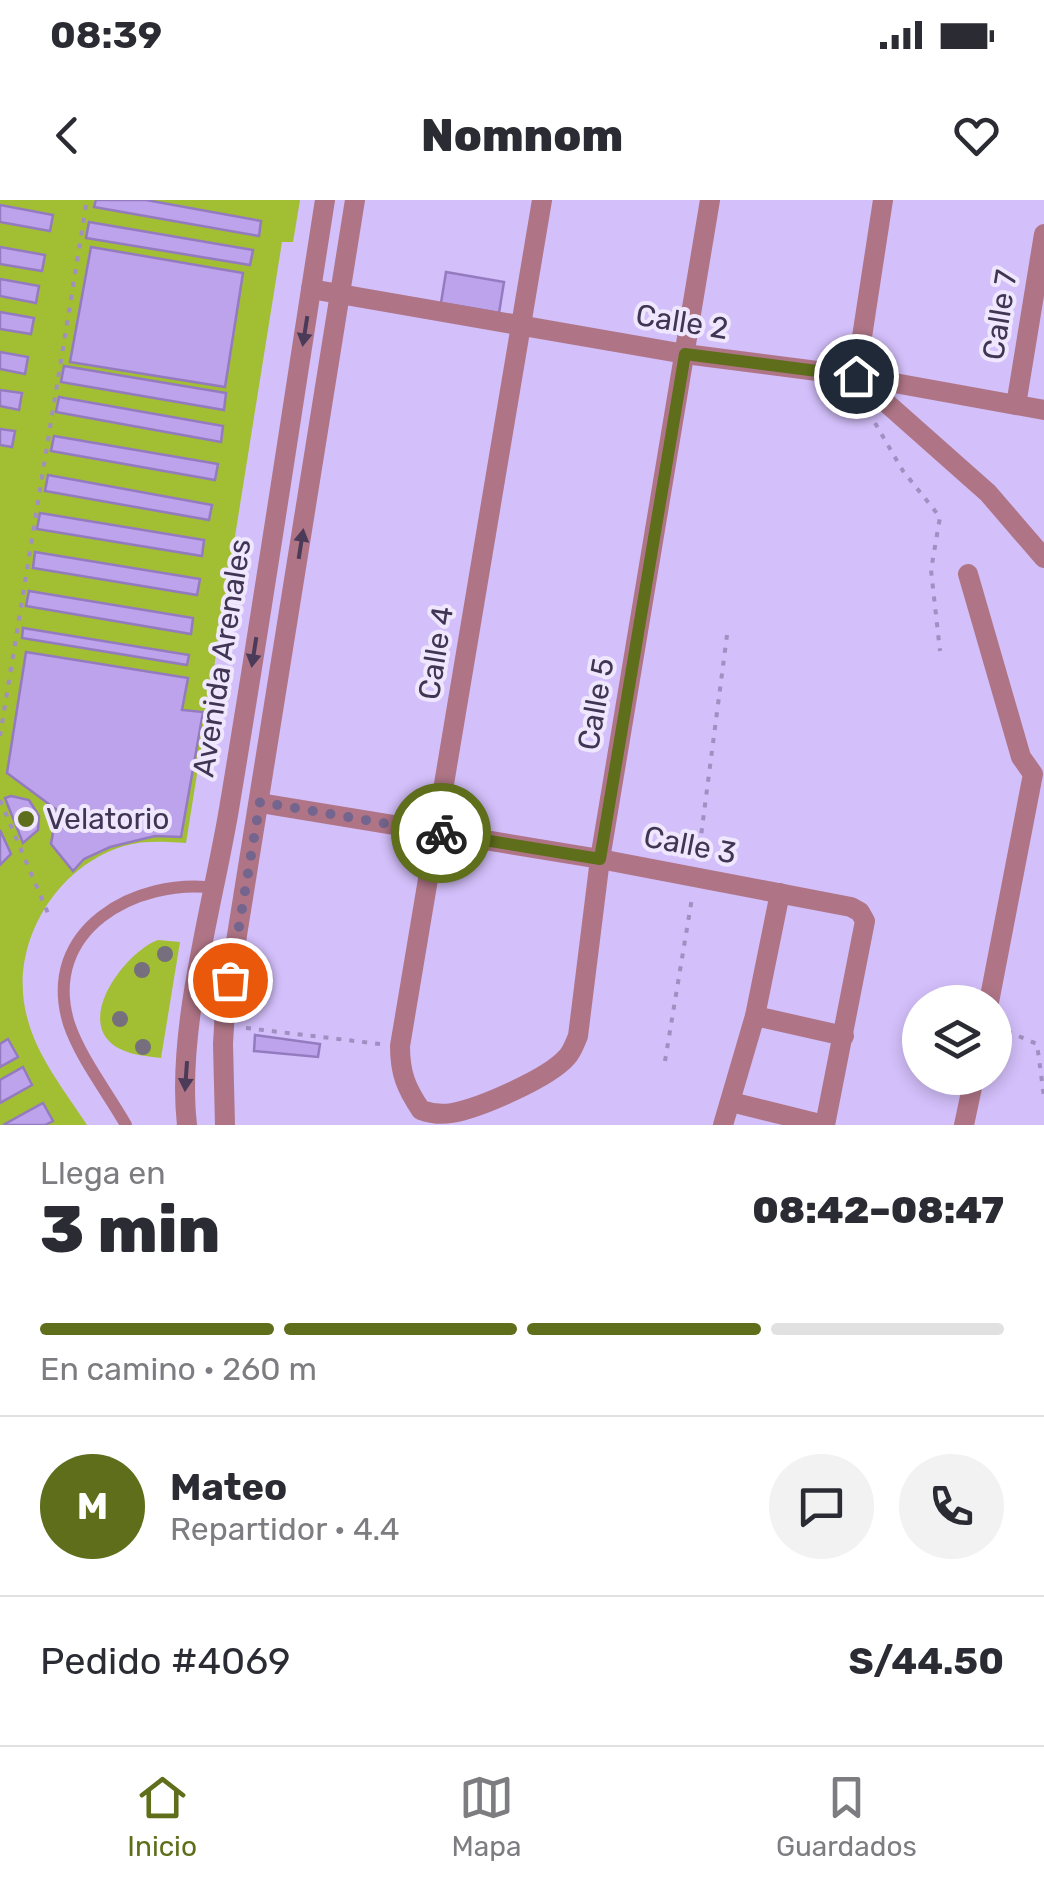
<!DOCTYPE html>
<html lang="es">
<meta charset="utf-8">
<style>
:root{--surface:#fff;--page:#f2f2f3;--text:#2b2b33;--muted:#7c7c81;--line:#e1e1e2;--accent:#5e6e1b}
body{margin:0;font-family:Rubik,sans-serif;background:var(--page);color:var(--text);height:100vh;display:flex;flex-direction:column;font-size:38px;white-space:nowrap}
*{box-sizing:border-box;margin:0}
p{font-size:32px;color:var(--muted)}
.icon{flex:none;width:55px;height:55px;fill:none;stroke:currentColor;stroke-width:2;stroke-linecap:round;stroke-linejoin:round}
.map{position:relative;height:925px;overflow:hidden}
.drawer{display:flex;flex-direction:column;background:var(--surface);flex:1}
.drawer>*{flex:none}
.tools{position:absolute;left:902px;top:785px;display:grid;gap:20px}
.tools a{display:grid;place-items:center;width:110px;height:110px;border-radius:50%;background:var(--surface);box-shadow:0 5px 15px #0003;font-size:50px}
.pin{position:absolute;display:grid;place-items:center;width:85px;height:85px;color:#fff;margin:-42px;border:5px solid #fff;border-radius:50%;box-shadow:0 2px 10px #0007}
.courier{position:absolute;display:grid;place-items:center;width:100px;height:100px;margin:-50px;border:8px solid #5e6e1b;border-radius:50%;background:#fff;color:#222;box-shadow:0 2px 12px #0007}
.head em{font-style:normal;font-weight:800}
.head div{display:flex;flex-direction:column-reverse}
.head{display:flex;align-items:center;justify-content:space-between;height:170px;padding:0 40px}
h1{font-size:65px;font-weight:800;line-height:75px}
.bar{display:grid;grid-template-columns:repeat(4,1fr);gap:15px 10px;align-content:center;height:120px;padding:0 40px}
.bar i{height:12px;border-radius:8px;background:var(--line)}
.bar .current{background:var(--accent)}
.bar p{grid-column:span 4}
.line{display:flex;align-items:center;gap:25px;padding:0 40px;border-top:2px solid var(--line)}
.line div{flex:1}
.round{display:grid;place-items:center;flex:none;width:105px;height:105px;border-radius:52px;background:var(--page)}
.status{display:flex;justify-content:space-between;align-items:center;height:70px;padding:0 50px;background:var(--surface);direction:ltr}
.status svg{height:28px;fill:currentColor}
header{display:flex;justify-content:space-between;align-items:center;height:130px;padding:0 40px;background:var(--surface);font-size:45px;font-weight:800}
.tabs{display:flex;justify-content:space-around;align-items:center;height:140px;border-top:2px solid var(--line);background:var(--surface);font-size:28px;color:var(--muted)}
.tabs a{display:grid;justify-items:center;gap:5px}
.tabs .current{color:var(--accent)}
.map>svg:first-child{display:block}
.green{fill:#a2be32}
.building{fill:#bda3eb;stroke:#947bc0;stroke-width:2.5}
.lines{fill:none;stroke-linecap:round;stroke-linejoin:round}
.path{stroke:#a08fc0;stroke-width:4;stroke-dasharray:5 8;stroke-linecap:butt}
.service{stroke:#af7586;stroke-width:12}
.minor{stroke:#af7586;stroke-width:20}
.tertiary{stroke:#af7586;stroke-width:20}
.tree{fill:#76707e}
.oneway{fill:#4b3b58}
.done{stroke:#73658d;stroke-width:10;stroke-dasharray:0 18}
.route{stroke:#5e6e1b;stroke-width:12}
.poi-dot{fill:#5e6e1b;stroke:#efe7fe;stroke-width:4}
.labels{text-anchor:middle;stroke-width:8;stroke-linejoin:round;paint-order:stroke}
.street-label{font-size:30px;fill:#403553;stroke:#efe7fe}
.poi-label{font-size:30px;fill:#403553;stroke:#efe7fe;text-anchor:start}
</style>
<div class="status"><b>08:39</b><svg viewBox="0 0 49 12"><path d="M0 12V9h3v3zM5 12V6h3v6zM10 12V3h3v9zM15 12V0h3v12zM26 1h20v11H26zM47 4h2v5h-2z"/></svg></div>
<header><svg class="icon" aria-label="back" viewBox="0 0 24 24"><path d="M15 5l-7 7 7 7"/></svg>Nomnom<svg class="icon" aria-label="heart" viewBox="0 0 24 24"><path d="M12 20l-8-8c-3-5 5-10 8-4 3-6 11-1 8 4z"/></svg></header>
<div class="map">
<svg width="1044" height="925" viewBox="0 0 1044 925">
<rect width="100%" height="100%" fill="#d3bffa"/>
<g class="green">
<path d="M0,0H300L293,42H282L186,643C166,642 144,640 124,646C54,667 8,747 27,817C37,857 65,891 87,925H0Z"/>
<path d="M158,740L180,742L161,858C144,856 121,854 109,841C80,811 129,750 158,740Z"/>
</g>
<g class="building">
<path d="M96,0H146L261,21L259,36L94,7Z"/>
<path d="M0,5L53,15L50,31L0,22Z"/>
<path d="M89,22L253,50L250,65L86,38Z"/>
<path d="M0,47L45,55L42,71L0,64Z"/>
<path d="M91,47L243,73L225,187L70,162Z"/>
<path d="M446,72L504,82L499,113L441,103Z"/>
<path d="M0,79L39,86L36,103L0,96Z"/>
<path d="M0,112L34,118L31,134L0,129Z"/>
<path d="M0,152L28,157L25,174L0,169Z"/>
<path d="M64,166L226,193L224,210L61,182Z"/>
<path d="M0,190L22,193L19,210L0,206Z"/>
<path d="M59,197L223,226L221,242L56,212Z"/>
<path d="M0,229L15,231L12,247L0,245Z"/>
<path d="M54,236L218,264L215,280L51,251Z"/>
<path d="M48,275L212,305L209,320L45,291Z"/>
<path d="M40,313L204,340L202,356L37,329Z"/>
<path d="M35,352L200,379L197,395L33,368Z"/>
<path d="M29,391L193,418L191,434L26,406Z"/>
<path d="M23,428L189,455L187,465L22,438Z"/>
<path d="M26,452L188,478L182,510L203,512L181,637L155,636L110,647L84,659L73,671L51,644L57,610L7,573Z"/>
<path d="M11,596L29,600L39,616L38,630L23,643L5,598Z"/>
<path d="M0,630L11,654L0,665Z"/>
<path d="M255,835L320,844L318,857L254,851Z"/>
<path d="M8,839L18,857L0,867V844Z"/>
<path d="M23,867L32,885L0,903V880Z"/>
<path d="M43,903L53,921L45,925H3Z"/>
</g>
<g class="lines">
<g class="path">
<path d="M875,223L903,271L940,317L931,370L940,451"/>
<path d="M0,536L87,0"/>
<path d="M0,600L50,718"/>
<path d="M698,659L727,435"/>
<path d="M995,826L1037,844L1044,897"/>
<path d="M246,828L380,844"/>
<path d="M665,861L692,698"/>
</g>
<path class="service" d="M126,925C108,893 81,859 69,824C40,730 136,677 216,688"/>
<g class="minor">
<path d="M542,0L400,846C400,873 406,888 421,910C432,914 440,915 452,913C480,908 549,878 567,857C572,852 575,843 578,836L600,659L710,0"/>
<path d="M883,0L856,176L988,293L1044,358"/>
<path d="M311,89L685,154L856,176L1044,210"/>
<path d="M1016,205L1044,34"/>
<path d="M968,374L1021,557L1033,574L989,802"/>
<path d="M260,603L600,659L851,707L860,712L865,721L825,925"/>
<path d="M755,816L844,836"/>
<path d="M731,902L824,925"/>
<path d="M723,925L755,816L780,693"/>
<path d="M964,925L974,878"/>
</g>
<g class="tertiary">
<path d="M187,925C176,830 213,705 229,609C263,406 293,203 325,0"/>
<path d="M225,925L223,844L225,810L355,0"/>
</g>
</g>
<g class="tree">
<circle cx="165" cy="754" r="8"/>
<circle cx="142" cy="770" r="8"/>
<circle cx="120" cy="819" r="8"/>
<circle cx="143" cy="847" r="8"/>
</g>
<defs><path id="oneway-solid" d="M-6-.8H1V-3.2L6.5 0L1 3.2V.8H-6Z" transform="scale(2.5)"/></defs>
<g class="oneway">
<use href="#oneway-solid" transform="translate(305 131) rotate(99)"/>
<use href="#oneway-solid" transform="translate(301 344) rotate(-81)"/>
<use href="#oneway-solid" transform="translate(254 452) rotate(99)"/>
<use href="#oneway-solid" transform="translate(186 876) rotate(94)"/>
</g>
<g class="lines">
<path class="done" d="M230,780L260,602L441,633"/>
<path class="route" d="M441,633L600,659L685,154L856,176"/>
</g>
<circle class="poi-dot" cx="26" cy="619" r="10"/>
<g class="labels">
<g class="street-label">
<text transform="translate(1000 115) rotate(-81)" y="10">Calle 7</text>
<text transform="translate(682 122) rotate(9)" y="10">Calle 2</text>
<text transform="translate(436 453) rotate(-81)" y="10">Calle 4</text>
<text transform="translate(222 458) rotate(-81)" y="10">Avenida Arenales</text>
<text transform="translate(596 504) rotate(-80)" y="10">Calle 5</text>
<text transform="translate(690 645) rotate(11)" y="10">Calle 3</text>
</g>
<g class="poi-label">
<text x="46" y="629">Velatorio</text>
</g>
</g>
</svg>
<div class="tools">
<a><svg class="icon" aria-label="layers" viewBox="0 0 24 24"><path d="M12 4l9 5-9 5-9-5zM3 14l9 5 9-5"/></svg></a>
</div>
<div class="pin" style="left:230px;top:780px;background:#ea580c"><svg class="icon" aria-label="bag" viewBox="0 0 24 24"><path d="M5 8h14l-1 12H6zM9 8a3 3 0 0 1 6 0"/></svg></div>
<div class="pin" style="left:856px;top:176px;background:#1f2937"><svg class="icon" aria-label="home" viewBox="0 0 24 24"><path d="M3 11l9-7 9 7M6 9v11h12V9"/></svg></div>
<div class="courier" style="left:441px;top:633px"><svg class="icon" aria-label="bike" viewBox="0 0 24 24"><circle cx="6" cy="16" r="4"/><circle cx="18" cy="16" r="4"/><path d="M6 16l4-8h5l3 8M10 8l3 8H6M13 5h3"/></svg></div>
</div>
<section class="drawer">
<div class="head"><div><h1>3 min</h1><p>Llega en</p></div><em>08:42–08:47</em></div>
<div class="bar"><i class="current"></i><i class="current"></i><i class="current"></i><i></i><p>En camino · 260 m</p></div>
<div class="line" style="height:180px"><b class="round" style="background:var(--accent);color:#fff">M</b><div><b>Mateo</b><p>Repartidor · 4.4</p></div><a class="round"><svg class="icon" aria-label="chat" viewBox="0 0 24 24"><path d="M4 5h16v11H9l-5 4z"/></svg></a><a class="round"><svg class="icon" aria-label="phone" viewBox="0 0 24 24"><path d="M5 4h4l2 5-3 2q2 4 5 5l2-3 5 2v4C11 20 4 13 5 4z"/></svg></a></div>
<div class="line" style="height:130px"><div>Pedido #4069</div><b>S/44.50</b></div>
</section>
<nav class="tabs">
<a class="current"><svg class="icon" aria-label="home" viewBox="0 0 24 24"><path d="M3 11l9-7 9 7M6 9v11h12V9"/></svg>Inicio</a>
<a><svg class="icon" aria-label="map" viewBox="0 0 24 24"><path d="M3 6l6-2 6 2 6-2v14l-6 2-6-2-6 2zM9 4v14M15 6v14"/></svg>Mapa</a>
<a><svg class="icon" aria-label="saved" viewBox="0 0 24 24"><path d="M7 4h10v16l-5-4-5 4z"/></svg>Guardados</a>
</nav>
